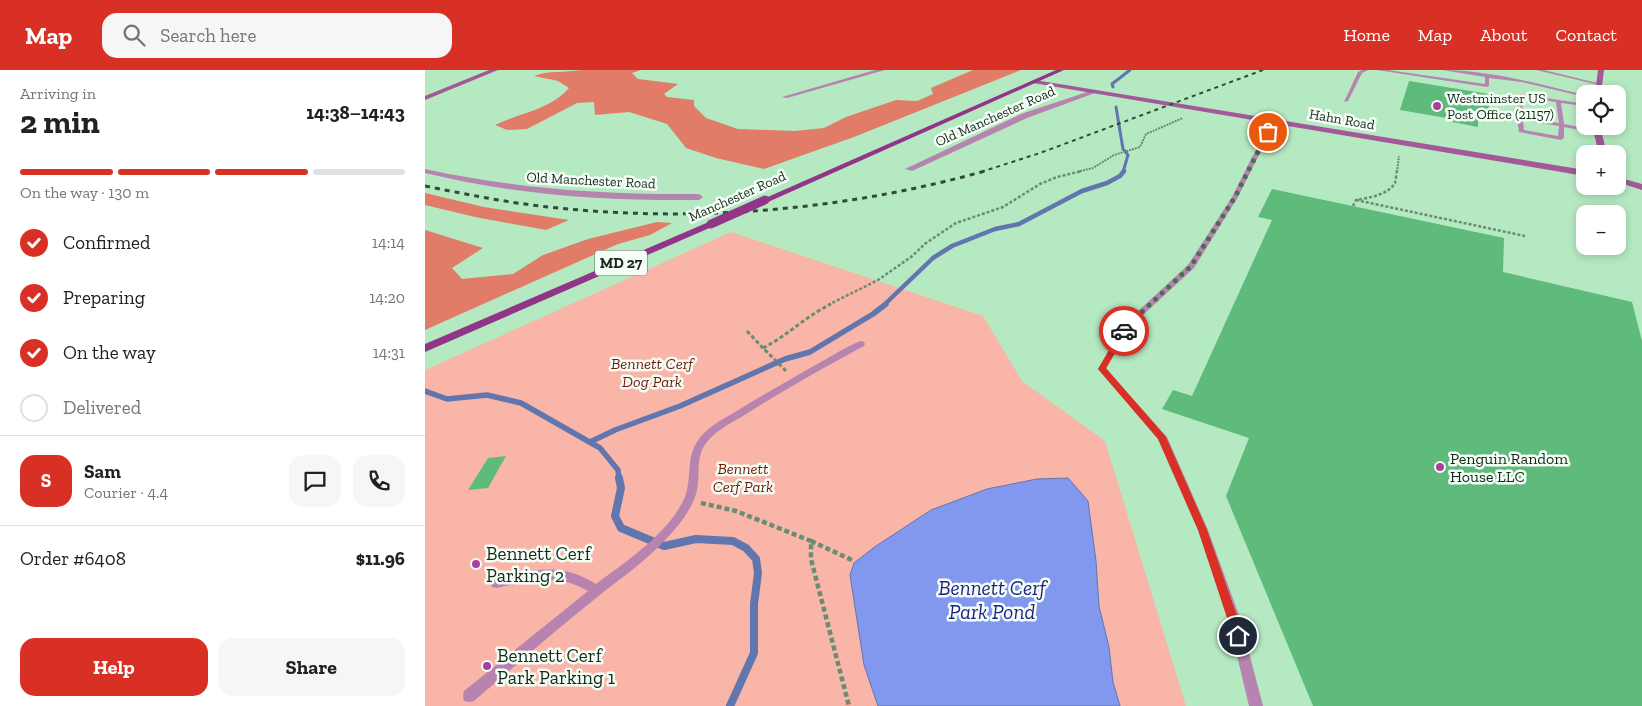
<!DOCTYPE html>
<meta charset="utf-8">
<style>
:root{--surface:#fff;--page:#f6f6f6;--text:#202124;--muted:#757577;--line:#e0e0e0;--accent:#d93025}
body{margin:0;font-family:"Zilla Slab",serif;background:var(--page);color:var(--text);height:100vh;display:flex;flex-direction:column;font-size:19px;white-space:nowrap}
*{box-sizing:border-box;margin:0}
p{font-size:16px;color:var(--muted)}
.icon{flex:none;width:28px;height:28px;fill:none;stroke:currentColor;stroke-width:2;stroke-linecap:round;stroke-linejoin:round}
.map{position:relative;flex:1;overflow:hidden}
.drawer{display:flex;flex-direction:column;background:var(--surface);width:425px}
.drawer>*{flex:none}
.tools{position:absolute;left:1151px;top:15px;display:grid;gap:10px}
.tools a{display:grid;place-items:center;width:50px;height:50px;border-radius:10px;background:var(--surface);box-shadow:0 2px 8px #0003;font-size:25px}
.pin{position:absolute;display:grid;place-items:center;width:42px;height:42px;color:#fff;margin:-21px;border:2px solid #fff;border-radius:50%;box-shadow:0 1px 5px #0007}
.courier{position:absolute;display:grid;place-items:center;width:50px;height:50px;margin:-25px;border:4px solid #d93025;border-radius:50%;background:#fff;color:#222;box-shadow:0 1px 6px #0007}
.overview em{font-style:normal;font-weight:800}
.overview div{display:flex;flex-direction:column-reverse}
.overview{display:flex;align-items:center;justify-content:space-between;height:85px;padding:0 20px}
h1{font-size:32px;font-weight:800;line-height:38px}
.bar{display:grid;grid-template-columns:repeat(4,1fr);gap:8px 5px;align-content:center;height:60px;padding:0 20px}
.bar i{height:6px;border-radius:4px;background:var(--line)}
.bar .active{background:var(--accent)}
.bar p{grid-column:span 4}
.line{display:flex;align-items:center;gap:12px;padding:0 20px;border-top:1px solid var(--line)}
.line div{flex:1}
.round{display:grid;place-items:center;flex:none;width:52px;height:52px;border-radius:15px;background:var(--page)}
ol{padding:0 20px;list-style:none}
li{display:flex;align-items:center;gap:15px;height:55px}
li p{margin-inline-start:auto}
li .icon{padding:5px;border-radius:50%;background:var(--accent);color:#fff;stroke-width:4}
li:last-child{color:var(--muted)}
li i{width:28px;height:28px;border:2px solid var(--line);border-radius:50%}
.action{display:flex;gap:10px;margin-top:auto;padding:10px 20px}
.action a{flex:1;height:58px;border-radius:15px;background:var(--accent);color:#fff;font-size:20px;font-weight:800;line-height:58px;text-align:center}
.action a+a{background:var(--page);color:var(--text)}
header{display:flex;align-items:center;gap:30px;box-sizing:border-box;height:70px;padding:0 25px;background:var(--accent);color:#fff}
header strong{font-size:24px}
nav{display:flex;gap:28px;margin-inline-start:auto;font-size:18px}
.search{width:350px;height:45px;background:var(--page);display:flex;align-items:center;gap:12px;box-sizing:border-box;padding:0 18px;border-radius:15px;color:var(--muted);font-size:19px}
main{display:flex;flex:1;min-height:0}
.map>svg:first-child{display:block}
.green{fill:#f9b5a7}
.forest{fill:#e17c69}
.water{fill:#8298ee;stroke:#6176ae}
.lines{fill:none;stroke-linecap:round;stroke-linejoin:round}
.stream-far3{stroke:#6176ae;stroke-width:3}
.stream-far2{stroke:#6176ae;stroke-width:4.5}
.stream-far1{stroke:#6176ae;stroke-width:5.5}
.stream{stroke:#6176ae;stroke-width:8}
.building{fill:#5ebb7b}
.path-far3{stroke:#688d72;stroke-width:2;stroke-dasharray:2 1;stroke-linecap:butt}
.path-far2{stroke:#688d72;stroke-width:2.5;stroke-dasharray:3 2;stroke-linecap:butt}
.path-far1{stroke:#688d72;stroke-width:3;stroke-dasharray:4 2.5;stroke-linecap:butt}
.path{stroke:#688d72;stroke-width:4.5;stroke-dasharray:5 3;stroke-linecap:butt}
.lane{fill:#b784af;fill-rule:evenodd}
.street{fill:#b784af;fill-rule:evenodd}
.secondary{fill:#a35899;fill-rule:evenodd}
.primary{fill:#923589;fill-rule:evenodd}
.rail-far1{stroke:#324b39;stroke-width:2;stroke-dasharray:4 4;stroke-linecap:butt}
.rail{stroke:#324b39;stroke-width:3;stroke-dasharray:5 5;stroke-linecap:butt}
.primary-bridge{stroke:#923589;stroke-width:9}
.route{fill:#d93025}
.done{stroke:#4d6c55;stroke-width:5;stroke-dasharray:0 9}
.poi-dot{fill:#aa3f9f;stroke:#f4fef6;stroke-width:2}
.labels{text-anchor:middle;stroke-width:5;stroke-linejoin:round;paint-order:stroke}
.far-poi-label{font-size:14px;fill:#15281a;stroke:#f4fef6;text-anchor:start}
.far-street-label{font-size:14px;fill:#15281a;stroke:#f4fef6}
.shield{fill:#f4fef6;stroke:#58685c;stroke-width:1}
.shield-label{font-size:15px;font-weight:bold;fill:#15281a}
.park-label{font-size:16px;font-style:italic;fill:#74190a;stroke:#f4fef6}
.poi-label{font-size:16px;fill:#15281a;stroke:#f4fef6;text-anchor:start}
.near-poi-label{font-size:19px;fill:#15281a;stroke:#f4fef6;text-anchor:start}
.near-water-label{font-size:21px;font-style:italic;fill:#1d1f82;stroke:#f4fef6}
</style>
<header>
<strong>Map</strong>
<div class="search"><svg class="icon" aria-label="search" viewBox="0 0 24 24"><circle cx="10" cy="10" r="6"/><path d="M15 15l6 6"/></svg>Search here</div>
<nav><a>Home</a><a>Map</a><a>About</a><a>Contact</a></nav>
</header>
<main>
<section class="drawer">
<div class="overview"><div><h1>2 min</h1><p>Arriving in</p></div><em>14:38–14:43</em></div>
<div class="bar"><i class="active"></i><i class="active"></i><i class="active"></i><i></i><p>On the way · 130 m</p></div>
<ol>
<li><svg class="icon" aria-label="check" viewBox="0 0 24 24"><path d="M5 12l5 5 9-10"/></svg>Confirmed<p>14:14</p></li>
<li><svg class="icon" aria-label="check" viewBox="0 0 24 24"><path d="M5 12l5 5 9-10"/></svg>Preparing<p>14:20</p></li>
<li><svg class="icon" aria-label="check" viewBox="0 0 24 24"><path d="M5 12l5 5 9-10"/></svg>On the way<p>14:31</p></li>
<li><i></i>Delivered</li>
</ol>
<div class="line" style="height:90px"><b class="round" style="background:var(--accent);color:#fff">S</b><div><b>Sam</b><p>Courier · 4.4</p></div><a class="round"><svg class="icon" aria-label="chat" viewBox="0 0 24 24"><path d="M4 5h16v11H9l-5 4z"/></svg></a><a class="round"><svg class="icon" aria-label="phone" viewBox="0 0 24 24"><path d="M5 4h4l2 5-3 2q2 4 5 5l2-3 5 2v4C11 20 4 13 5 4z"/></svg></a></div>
<div class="line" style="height:65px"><div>Order #6408</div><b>$11.96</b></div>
<div class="action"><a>Help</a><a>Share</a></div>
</section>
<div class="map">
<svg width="1217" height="636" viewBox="0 0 1217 636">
<rect width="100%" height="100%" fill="#b5e9c2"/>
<path class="green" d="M306,162L558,246L597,311L680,371L761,636H0V300Z"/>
<g class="forest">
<path d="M156,0H216L207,3L213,9L253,14L239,24L242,27L269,30V36L281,48L313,59L370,61L399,58L421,47L471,30L492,31L508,24L506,18L548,0H596L429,67L339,99L291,88L261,78L242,54L204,42L170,45L169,32L152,33L102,59L82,60L70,55C94,43 125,40 144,18L133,11L109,6C124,0 140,3 156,0Z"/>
<path d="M0,123L59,137L144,150L121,160L50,147L0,135Z"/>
<path d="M232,152L247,153L225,165L193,174L0,260V160L58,178L27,198L37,209L88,204L118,185L163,169Z"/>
</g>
<path class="water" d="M643,408L663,431L671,491L674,536L684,577L688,612L695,636H453L439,595L425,505L429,493L451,476L506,440L562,419L612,409Z"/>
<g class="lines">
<g class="stream-far3">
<path d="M688,17L687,14L705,0"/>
<path d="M691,37L698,79L703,85L698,102"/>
</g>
<path class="stream-far2" d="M459,235L508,188L527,176L570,159L594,154L657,121L682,113L695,106L699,101"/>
<g class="stream-far1">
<path d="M0,321L22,329L62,325L96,333L175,378L193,400L194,409"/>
<path d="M165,372L190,360L255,336L360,289L385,282L448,244L461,234"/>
</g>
<path class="stream" d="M194,408L196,418L190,446L196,458L239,476L271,469L308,471L321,478L331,489L333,503L329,534V583L305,636"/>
</g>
<g class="building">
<path d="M984,11L1064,24V40L1053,42V57L1027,52V49L975,40Z"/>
<path d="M847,119L1079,168L1078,202L1207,232L1217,271V636H888L801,426L824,368L737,339L748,320L767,326L847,150L833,147Z"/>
<path d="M81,386L63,418L43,420L63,388Z"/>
</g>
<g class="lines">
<g class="path-far3">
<path d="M652,102L668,98L689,85L715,77L721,64L758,48"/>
<path d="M972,102L974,86"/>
</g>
<g class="path-far2">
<path d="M931,130L1100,166"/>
<path d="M928,136L931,130C943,128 963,125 970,113C971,110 971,104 972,101"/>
<path d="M403,235L453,210L486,187L501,173L531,153L578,137L615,114L632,107L657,101"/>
</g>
<g class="path-far1">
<path d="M322,261L338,278"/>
<path d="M361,301L338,278C362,266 381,246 406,234"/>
</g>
<g class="path">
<path d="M276,433L311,441L386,471V489L424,636"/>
<path d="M386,471L429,491"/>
</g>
<g class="lane">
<path d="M937,0H943L937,3L923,31L919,32L933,2Z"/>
<path d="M952,0H963L1060,14V7L1017,0C1063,0 1115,14 1160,25V27L1097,12L1064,8V16L1062,17Z"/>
<path d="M1111,0H1119L1176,14L1174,15Z"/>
<path d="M1095,24L1160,34V36L1136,33L1139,54L1174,61L1171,63L1139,57V68L1136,70L1094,62L1092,48L1093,25ZM1097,27L1131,32L1134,53L1098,47ZM1098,50L1134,56L1133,66L1099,60Z"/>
<path d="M851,50L854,52L833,87L813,127L769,198L705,257L681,299L742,367L783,460L815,548L838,636H824L803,548L773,460L733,369L673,299L699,254L763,195L807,127L827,87L848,52Z"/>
<path d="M436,271L439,272L440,274L439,276C398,298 357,321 318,346C304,354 288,362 279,376C271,389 275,405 272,420C268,438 255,454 242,468C223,489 199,506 176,524C133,558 91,595 49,631L44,632L39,631L38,626L39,621L163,521C131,502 105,511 71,518L67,517L65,513L67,509C74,507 83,506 90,504C122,497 143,497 171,514C202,491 244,463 260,427C267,408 261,389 272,372C280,358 297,350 310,342C338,325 367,308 396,292C409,285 422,276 436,271Z"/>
</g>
<g class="street">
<path d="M450,0H460L362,28L357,27Z"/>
<path d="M668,20L671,22L670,23L602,48L487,101L480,99L596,44Z"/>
<path d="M0,99C91,119 181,125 274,124L278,127L274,130C181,131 91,125 0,103Z"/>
</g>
<g class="secondary">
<path d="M64,0H73L0,30V26Z"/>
<path d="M1173,0H1179L1176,24H1170Z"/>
<path d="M610,10L1160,100V106L608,13V11Z"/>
<path d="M1167,56H1175L1182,84H1174Z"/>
<path d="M1192,107L1217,114V120L1192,112Z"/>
</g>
<g class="primary">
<path d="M631,0H639L343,132H337L336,130Z"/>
<path d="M286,151L289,152V156L0,282V274Z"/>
</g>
<path class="rail-far1" d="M556,102L615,83L838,0"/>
<path class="rail" d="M0,116C45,125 89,134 134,138C276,153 424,139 560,101"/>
<path class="primary-bridge" d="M286,154L340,130"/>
</g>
<path class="route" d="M699,259L703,261L681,298L741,367L782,460L819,566L817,569L813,571L809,569L808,566L773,460L733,369L673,299L696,260Z"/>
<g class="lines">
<path class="done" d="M699,261L702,256L766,196L810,127L843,62"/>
</g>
<g class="poi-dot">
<circle cx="1012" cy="36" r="5"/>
<circle cx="1015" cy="397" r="5"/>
<circle cx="51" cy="494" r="5"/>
<circle cx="62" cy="596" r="5"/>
</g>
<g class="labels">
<g class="far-poi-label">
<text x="1022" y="33">Westminster US<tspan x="1022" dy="16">Post Office (21157)</tspan></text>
</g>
<g class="far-street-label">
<text transform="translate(570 46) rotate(-24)" y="5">Old Manchester Road</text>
<text transform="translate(917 49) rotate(10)" y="5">Hahn Road</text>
<text transform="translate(166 110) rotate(3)" y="5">Old Manchester Road</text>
<text transform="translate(312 126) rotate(-24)" y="5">Manchester Road</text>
</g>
<rect class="shield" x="170" y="180.5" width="52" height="25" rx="4"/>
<g class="shield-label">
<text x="196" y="198">MD 27</text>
</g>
<g class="park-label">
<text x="227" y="299">Bennett Cerf<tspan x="227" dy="18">Dog Park</tspan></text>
<text x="318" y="404">Bennett<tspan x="318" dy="18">Cerf Park</tspan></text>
</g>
<g class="poi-label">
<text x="1025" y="394">Penguin Random<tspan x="1025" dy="18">House LLC</tspan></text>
</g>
<g class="near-poi-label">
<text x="61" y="490">Bennett Cerf<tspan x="61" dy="22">Parking 2</tspan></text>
<text x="72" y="592">Bennett Cerf<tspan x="72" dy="22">Park Parking 1</tspan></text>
</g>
<g class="near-water-label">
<text x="567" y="525">Bennett Cerf<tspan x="567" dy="24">Park Pond</tspan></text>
</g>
</g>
</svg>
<div class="tools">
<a><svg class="icon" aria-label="locate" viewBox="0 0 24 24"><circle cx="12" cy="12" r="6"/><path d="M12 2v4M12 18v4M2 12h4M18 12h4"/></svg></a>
<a>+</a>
<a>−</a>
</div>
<div class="pin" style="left:843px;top:62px;background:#ea580c"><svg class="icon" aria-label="bag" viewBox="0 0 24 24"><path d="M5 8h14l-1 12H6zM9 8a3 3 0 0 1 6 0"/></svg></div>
<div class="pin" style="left:813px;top:566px;background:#1f2937"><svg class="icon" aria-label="home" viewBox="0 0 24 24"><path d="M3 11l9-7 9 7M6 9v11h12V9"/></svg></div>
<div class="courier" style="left:699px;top:261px"><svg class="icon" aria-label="car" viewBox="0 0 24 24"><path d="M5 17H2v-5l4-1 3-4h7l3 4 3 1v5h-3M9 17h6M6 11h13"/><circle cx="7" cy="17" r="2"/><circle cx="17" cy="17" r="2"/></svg></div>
</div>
</main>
